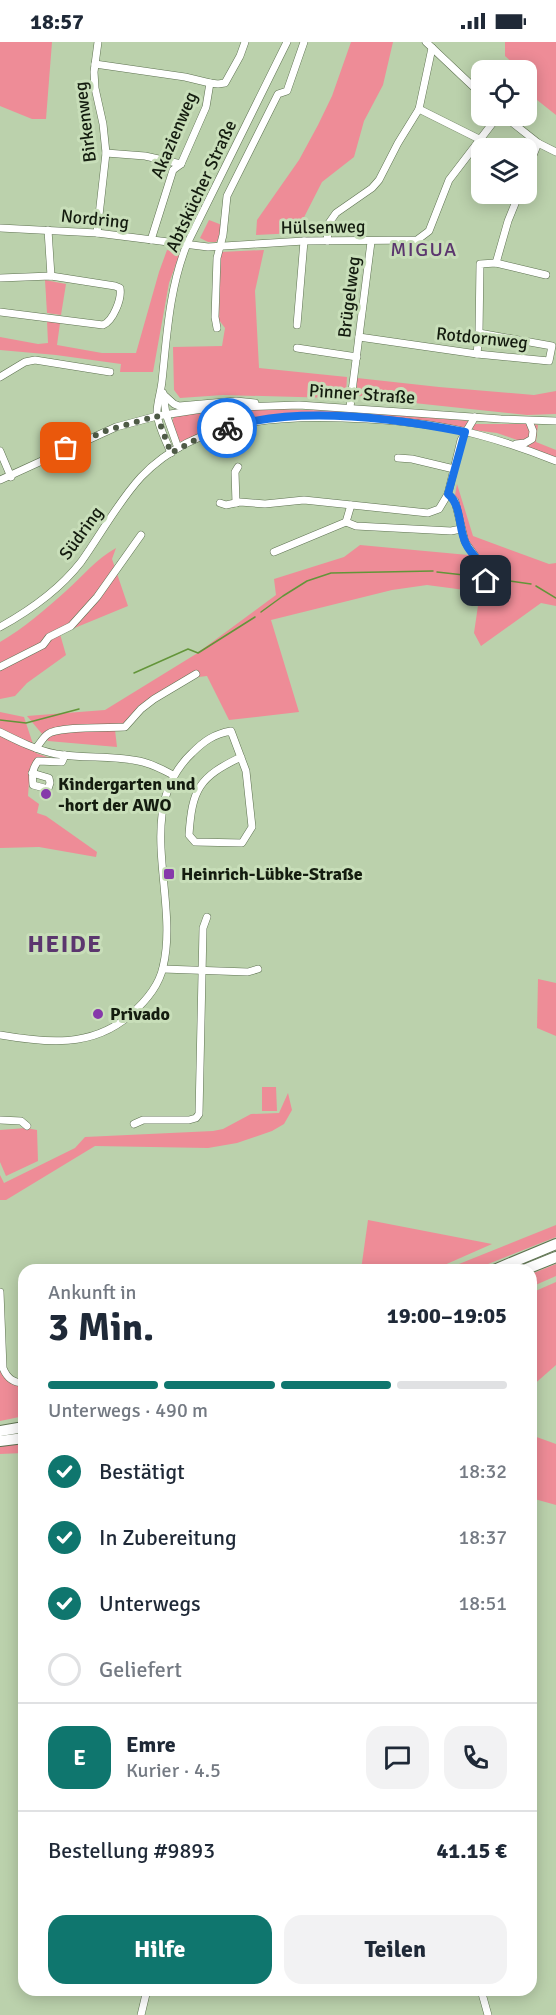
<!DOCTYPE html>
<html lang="de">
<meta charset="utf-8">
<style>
:root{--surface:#fff;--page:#f2f2f3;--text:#1f2937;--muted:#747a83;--line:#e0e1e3;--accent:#0f766e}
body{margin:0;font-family:Signika,sans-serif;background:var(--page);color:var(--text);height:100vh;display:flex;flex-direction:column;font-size:22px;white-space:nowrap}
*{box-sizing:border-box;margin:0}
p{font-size:20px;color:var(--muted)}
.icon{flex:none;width:33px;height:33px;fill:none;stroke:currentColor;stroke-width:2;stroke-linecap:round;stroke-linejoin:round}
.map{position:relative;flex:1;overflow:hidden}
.drawer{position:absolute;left:18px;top:1222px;width:519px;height:732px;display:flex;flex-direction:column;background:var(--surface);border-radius:18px;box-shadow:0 3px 15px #0003}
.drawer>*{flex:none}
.tools{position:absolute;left:471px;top:18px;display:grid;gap:12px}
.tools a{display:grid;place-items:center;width:66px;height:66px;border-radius:12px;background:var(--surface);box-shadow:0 3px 15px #0003;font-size:30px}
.pin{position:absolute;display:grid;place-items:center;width:51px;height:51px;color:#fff;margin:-26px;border-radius:12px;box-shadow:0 3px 9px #0006}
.courier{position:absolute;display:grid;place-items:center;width:60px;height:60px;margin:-30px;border:4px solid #1a73e8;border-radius:50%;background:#fff;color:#222;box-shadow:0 2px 8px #0007}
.summary em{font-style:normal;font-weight:700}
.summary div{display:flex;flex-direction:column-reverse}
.summary{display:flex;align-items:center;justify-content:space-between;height:102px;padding:0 30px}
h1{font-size:39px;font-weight:700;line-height:45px}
.bar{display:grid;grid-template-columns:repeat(4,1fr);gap:9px 6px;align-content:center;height:72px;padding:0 30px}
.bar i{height:8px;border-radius:4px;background:var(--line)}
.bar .current{background:var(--accent)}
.bar p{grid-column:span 4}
.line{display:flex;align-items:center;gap:15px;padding:0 30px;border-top:2px solid var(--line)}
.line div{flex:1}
.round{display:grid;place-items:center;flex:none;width:63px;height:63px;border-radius:18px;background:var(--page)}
ol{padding:0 30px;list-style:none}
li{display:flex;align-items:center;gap:18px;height:66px}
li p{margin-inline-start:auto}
li .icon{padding:6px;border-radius:50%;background:var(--accent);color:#fff;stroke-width:4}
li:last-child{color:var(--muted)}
li i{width:33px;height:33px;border:3px solid var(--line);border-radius:50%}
.action{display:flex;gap:12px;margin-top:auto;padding:12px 30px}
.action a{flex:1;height:69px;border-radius:18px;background:var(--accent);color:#fff;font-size:24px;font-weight:700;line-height:69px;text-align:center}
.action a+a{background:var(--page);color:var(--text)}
.status{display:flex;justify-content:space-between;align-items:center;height:42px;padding:0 30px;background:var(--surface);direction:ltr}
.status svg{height:16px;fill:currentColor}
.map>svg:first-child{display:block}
.green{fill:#ee8c97}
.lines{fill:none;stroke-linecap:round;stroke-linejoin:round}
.stream{stroke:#639539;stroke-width:1.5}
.minor-casing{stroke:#5e7251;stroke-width:8}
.highway-casing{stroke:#5e7251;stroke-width:12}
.minor{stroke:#fff;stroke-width:7}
.highway{stroke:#fff;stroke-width:10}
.done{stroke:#4e5b46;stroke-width:6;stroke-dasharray:0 10.8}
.route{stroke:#1a73e8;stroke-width:8}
.poi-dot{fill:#8639aa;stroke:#c8deb9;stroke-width:2}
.labels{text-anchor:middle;stroke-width:6;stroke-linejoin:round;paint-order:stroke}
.street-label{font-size:18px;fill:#141c0f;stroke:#c8deb9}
.poi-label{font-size:18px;font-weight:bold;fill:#141c0f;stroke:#c8deb9;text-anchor:start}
.neighbourhood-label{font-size:20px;letter-spacing:1.5px;fill:#5b366e;stroke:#c8deb9}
.district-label{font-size:24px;font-weight:bold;letter-spacing:1.5px;fill:#5b366e;stroke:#c8deb9}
</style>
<div class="status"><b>18:57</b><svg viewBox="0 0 49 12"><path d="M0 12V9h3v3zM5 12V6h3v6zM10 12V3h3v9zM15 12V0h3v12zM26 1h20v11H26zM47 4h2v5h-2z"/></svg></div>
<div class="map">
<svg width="556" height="1973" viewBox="0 0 556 1973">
<rect width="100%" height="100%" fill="#bbd1ac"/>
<g class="green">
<path d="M0,0H52L46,77H32L0,64Z"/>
<path d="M351,0H393L383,43L364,79L354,115L322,140L296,191L256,193L257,178L299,118L318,83L332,54Z"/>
<path d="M505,0H556V73L527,50L529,35L526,28H521L505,14Z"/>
<path d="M209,178L222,183L221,193L216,200H208L200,196Z"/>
<path d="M167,208L180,211L169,241L153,330H120L121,322L56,313L0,308V295L38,302L48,301L47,279L60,281L57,303L102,311H136L159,230Z"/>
<path d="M264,208L255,249L259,326L347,335L346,350L334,356L223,353L180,356L174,348L173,305L222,304L225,286L219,278L221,210Z"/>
<path d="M45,238L66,242L61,273L47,271Z"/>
<path d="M357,336L439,345L534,353L556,349V372L527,373L367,356L357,353Z"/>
<path d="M269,367L344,369L470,379L463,386C396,374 319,363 251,376C238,378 224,382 211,387C202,391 192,399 182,400L179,399L172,379L174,375C206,369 237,368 269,367Z"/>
<path d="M473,382H526L530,386V395L527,398L520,399L497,391L473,388Z"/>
<path d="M533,382L538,383L536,400L556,408V416L524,403L530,401Z"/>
<path d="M457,442L473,494L549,522L556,521V564L541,561L481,604L474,591L480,550L427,543L392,548L271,578L299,670L229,678L207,634L190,636L139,667L126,683L115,688L117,705L48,699L27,674L105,668L196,612L276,553L274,537L344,515L360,503L479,514L469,500L455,453Z"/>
<path d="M116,506L112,517L128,564L60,592L66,613L27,641L15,654L0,657V600C24,586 46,567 66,549C83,534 96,517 116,506Z"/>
<path d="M0,670L24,675L36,711L58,719L37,717L30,726L28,754L39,762L37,771L46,774L97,810L96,815L39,805L0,806Z"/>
<path d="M538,937L556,941V994L537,986Z"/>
<path d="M262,1045H276L277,1069H262Z"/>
<path d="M288,1051L292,1068L284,1082L272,1089L237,1101L208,1106L95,1104L6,1158H0V1133L4,1141L75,1106L85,1095L213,1089L223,1087L251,1072L279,1071Z"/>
<path d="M26,1086L37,1088L38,1119L6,1134L0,1120V1088Z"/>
<path d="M368,1178L492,1202L433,1228H361Z"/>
<path d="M556,1183V1195L473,1228H444Z"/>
<path d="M556,1222V1234L531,1245V1232Z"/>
<path d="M556,1240V1323L531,1345V1251Z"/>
<path d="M0,1326L24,1343V1374L0,1379Z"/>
<path d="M531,1393L556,1402V1463L531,1456Z"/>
<path d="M24,1400V1411L0,1412V1404Z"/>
</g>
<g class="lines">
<g class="stream">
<path d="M437,530L482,535"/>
<path d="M490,536L531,542"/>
<path d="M536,544L556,556"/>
<path d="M261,570L283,554L307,539L331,531L433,529"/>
<path d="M134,631L188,607L198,611L255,575"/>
<path d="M0,678L26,681L79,667"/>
</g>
<defs>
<g id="minor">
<path d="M426,0L482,53"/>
<path d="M95,22L185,35L210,41"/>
<path d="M419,67L479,97"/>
<path d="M504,74L538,101L556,110"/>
<path d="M106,111L145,114L181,122"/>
<path d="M526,131L538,101"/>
<path d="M0,186L97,191L208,205L304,199L417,198L429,189L449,138L498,74"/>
<path d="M48,188L51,234"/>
<path d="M97,191L106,111L103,82L95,46L94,30L98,0"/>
<path d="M151,198L173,128L181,122L206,65L210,41L218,42L225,41L240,14L245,0"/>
<path d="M327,199L329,181L336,171L372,146L379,138L398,101L419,67L432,6"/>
<path d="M496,221L508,179L519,152"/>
<path d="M0,236L51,234L115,244L120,246C122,257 113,279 103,283L0,270"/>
<path d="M297,283L304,199"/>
<path d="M217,286L215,275L217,216L223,193L227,154L278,52L287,49L304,0"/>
<path d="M359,295L477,312L549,319L552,304L479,291"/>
<path d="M297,306L357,315"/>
<path d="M477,312L479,291L480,222L496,221L546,233"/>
<path d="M0,335L25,320L35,318L110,330"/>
<path d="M163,351L166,372L178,406"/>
<path d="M164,353L174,362L179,364L236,359L255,361"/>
<path d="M350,365L371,200"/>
<path d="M475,375L461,398L448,452L455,459L465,500L486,529V545"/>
<path d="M516,402L525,401L532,397L533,389L529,379"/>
<path d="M0,409L11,435"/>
<path d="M171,411C166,398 158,385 157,371C157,360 161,350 162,339C167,293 169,247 187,202L287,0"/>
<path d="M398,416L412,417L454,427"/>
<path d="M0,438L116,385L157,374L209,366L299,363L501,377L556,379"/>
<path d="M220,461L226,463L240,460L265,462L304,458L428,471L439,467L448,452"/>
<path d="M236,461L235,430L238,425"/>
<path d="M351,463L346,480L356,484L451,489L461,487"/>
<path d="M274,510L346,480"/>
<path d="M0,585C29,569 60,547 81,520C101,492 118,460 141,435C199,374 289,372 367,377C404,379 442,383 479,393C505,400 531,409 556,419"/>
<path d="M0,625L43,603L49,595L71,584L97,555L141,493"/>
<path d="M0,690C18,699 36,708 56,712C85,717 115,713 143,720C154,723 164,728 173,733"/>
<path d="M36,706C40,702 43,695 48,692C58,684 110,686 125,685L141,667L154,657L196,632"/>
<path d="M32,731L49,736L50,741L48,747L33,743C32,733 32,727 38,719L62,720L65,713"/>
<path d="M163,927L248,930L258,927"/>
<path d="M0,993C46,1001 92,1006 130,973C144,961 159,944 163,925C180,855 132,768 192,711C204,699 214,692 231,689L246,729L252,785L242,801L195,800L189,793C192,747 199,735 241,715"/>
<path d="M0,1078L21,1079L27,1084"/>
<path d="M134,1082L143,1078H189L196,1076L199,1072L203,886L207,875"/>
<path d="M0,1250L3,1326C7,1336 13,1341 24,1341"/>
<path d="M481,1948L488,1973"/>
<path d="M141,1973L147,1948"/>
</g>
<g id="highway">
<path d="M494,1228L556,1202"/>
<path d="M524,1228L556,1215"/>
<path d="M0,1389L24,1385"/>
<path d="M0,1399L24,1396"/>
</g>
</defs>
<use href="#minor" class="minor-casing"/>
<use href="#highway" class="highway-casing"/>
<use href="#minor" class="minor"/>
<use href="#highway" class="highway"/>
</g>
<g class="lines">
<path class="done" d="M66,406L108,388L157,374L171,411L199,396L227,386"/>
<path class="route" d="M227,386C296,363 394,376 465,390L448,452C462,463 458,487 466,502C472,515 488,523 486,539"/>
</g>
<g class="poi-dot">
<circle cx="46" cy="752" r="6"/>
<rect x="163" y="826" width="12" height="12" rx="3"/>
<circle cx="98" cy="972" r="6"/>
</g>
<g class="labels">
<g class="street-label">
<text transform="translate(85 80) rotate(-97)" y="6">Birkenweg</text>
<text transform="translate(174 93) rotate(-67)" y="6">Akazienweg</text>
<text transform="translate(201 144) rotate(-65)" y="6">Abtskücher Straße</text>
<text transform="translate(95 177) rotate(6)" y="6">Nordring</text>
<text transform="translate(323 185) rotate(-1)" y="6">Hülsenweg</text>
<text transform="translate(349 255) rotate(-83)" y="6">Brügelweg</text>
<text transform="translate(482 296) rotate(6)" y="6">Rotdornweg</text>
<text transform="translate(362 352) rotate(4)" y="6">Pinner Straße</text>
<text transform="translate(81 491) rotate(-54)" y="6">Südring</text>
</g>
<g class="poi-label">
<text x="58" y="748">Kindergarten und<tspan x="58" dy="21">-hort der AWO</tspan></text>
<text x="181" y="838">Heinrich-Lübke-Straße</text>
<text x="110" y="978">Privado</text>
</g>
<g class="neighbourhood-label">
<text x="424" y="214">MIGUA</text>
</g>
<g class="district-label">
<text x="65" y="910">HEIDE</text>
</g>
</g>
</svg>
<div class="tools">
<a><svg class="icon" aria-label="locate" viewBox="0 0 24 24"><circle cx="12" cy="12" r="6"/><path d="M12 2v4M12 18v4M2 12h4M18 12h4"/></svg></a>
<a><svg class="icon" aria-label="layers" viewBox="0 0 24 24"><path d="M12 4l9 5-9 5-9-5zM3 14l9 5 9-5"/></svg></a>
</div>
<div class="pin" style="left:66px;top:406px;background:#ea580c"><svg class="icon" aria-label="bag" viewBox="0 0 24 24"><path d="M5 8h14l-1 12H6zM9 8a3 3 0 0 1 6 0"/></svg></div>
<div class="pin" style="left:486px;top:539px;background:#1f2937"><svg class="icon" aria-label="home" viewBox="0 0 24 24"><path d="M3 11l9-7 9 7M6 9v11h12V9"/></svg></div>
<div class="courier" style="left:227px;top:386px"><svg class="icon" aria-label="bike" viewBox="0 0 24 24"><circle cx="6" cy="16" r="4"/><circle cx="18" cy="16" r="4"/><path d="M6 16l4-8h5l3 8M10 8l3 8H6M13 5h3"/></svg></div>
<section class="drawer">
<div class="summary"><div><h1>3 Min.</h1><p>Ankunft in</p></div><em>19:00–19:05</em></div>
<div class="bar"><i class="current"></i><i class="current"></i><i class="current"></i><i></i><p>Unterwegs · 490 m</p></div>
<ol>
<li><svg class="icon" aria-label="check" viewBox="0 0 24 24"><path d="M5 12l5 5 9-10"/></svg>Bestätigt<p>18:32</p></li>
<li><svg class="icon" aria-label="check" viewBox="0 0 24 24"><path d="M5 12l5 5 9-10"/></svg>In Zubereitung<p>18:37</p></li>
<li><svg class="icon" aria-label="check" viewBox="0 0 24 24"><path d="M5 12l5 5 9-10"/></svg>Unterwegs<p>18:51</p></li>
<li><i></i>Geliefert</li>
</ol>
<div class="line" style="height:108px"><b class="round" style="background:var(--accent);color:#fff">E</b><div><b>Emre</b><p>Kurier · 4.5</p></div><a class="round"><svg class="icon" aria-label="chat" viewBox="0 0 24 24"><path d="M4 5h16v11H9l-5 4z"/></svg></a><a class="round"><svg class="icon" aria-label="phone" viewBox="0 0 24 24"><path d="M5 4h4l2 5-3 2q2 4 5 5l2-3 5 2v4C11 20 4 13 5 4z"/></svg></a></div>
<div class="line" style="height:78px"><div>Bestellung #9893</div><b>41.15 €</b></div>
<div class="action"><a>Hilfe</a><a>Teilen</a></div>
</section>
</div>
